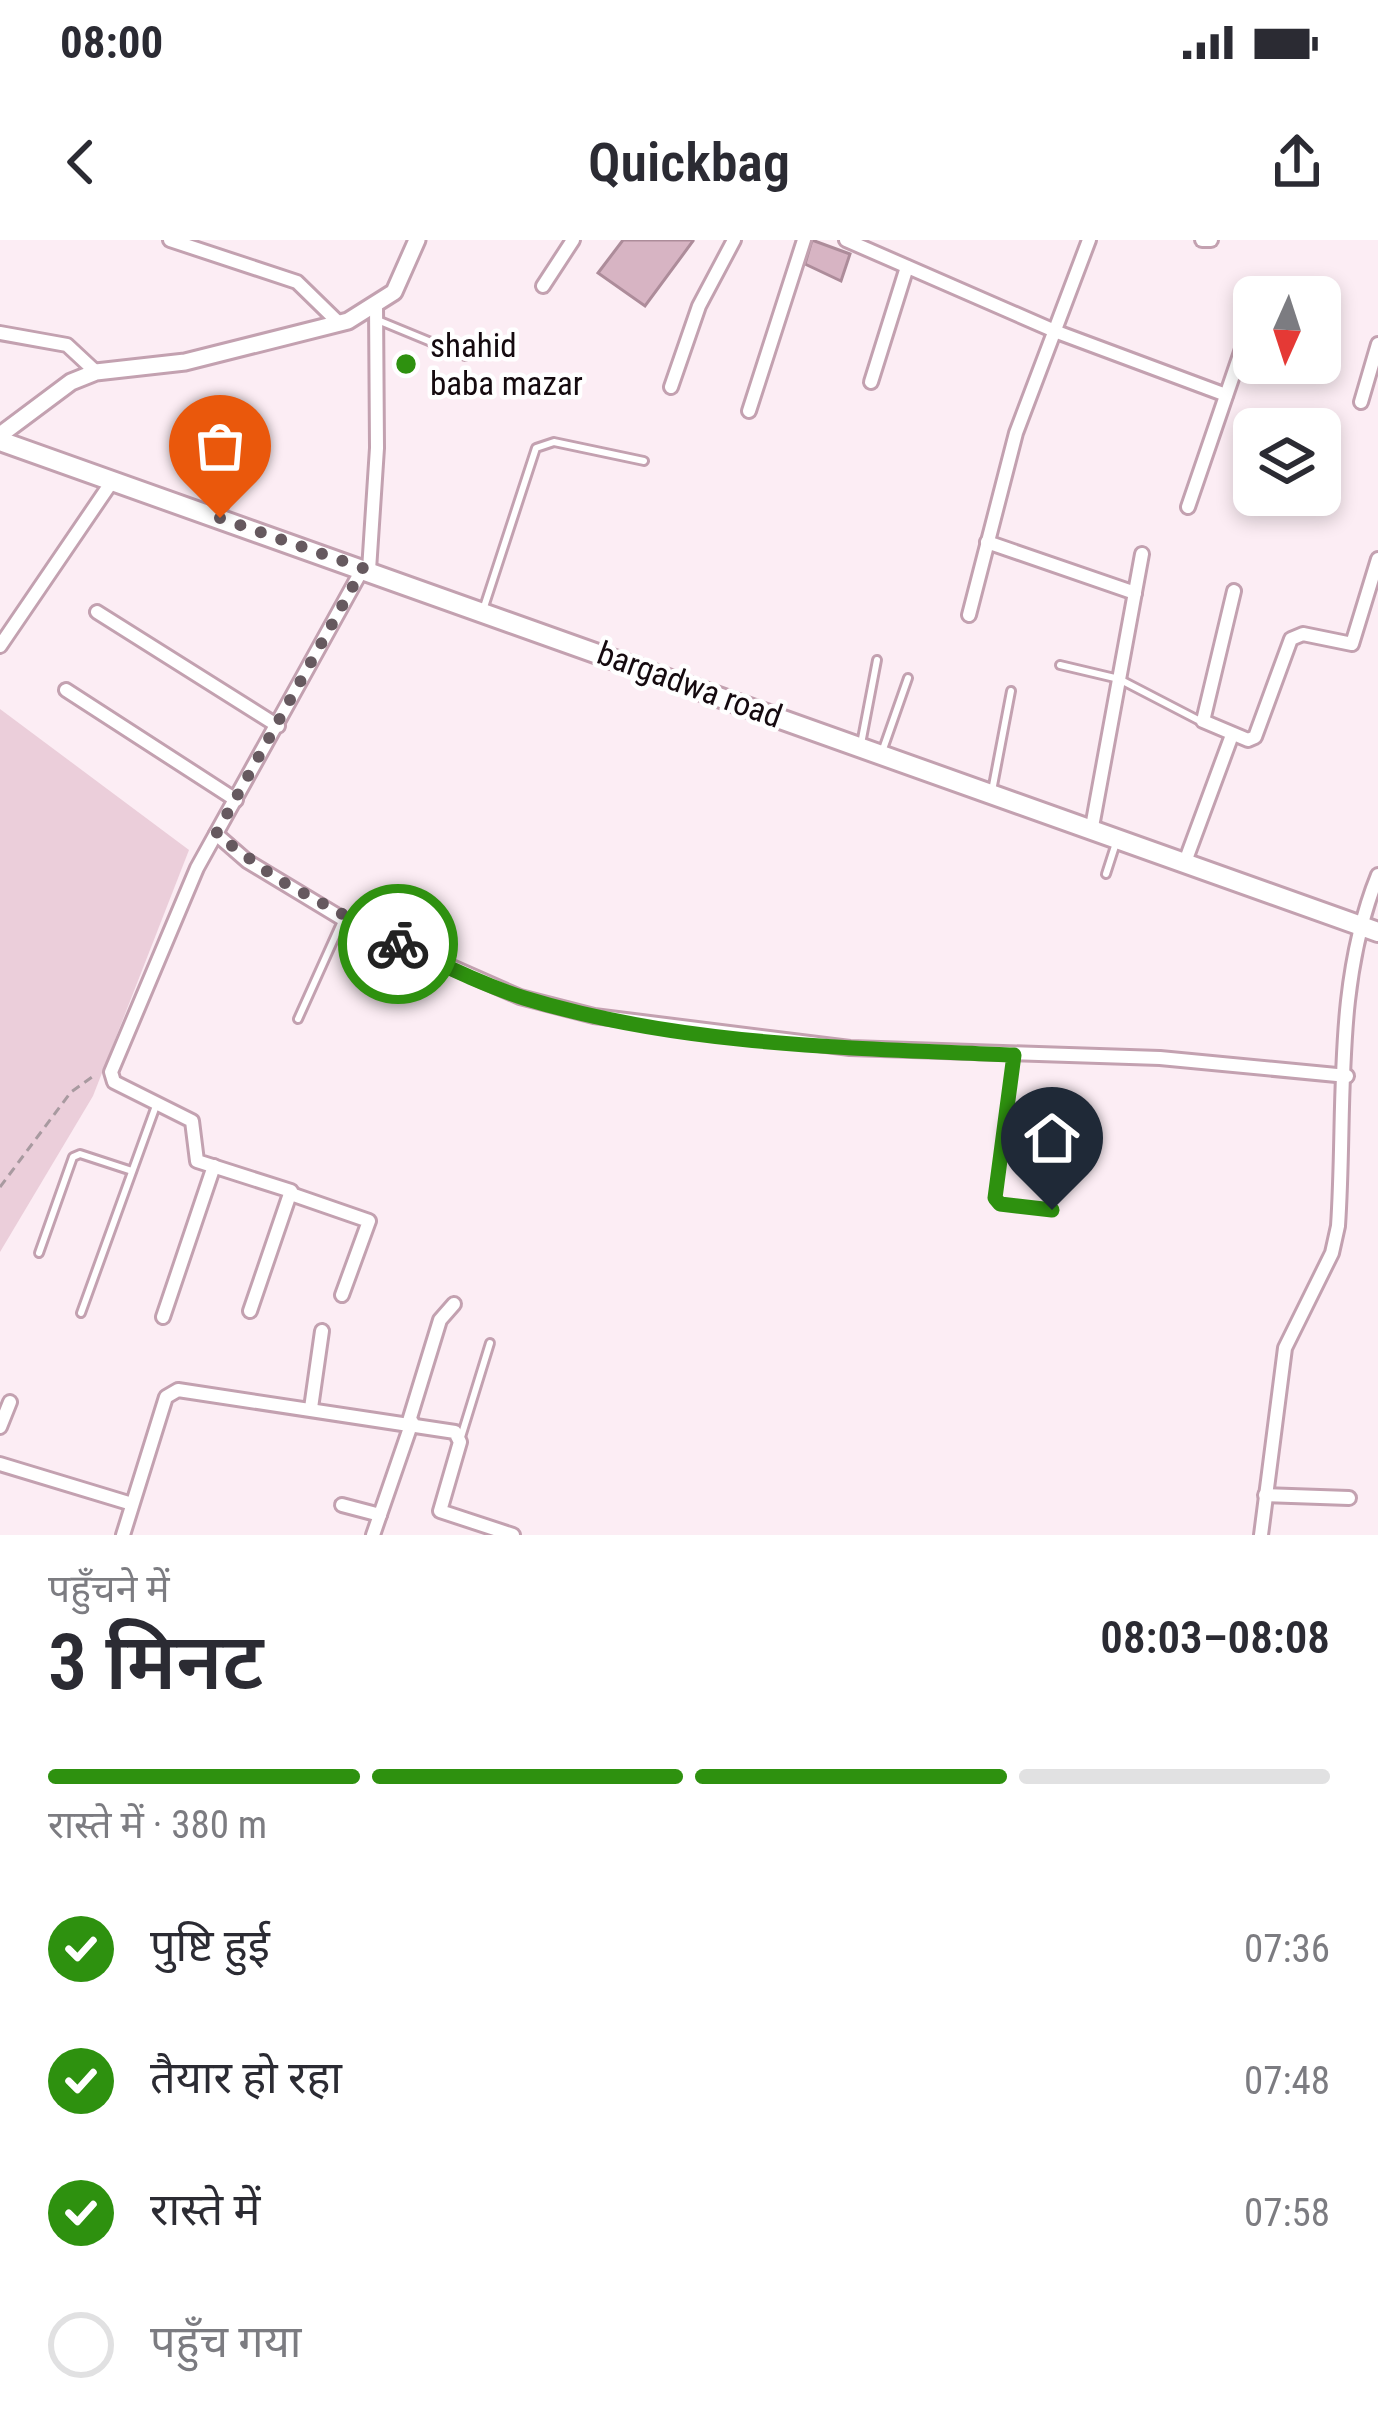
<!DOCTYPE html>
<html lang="hi">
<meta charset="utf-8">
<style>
:root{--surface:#fff;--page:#f7f7f7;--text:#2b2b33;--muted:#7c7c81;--line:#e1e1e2;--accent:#2e910f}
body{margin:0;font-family:"Roboto Condensed","Noto Sans Devanagari",sans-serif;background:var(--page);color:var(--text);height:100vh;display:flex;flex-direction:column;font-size:45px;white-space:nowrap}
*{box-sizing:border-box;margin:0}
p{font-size:39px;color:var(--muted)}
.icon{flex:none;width:66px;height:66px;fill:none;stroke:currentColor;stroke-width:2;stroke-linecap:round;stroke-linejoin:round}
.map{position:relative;height:1295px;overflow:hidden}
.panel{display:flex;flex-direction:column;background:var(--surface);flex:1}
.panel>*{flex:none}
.needle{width:78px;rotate:183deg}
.controls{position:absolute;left:1233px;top:36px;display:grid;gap:24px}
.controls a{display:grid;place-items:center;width:108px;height:108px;border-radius:18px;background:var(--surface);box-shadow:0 6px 18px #0003;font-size:60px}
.pin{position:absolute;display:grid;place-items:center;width:102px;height:102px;color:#fff;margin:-123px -51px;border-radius:50% 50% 50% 0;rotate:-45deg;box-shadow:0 0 12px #0007}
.pin .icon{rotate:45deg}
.courier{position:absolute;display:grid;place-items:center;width:120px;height:120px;margin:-60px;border:9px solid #2e910f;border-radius:50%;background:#fff;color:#222;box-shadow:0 3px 15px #0007}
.overview em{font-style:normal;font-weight:600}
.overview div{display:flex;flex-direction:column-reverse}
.overview{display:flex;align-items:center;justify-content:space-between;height:204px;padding:0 48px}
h1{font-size:78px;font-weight:600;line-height:90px}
.bar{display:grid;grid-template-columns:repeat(4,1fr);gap:18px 12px;align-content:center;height:144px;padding:0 48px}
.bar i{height:15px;border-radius:9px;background:var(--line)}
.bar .selected{background:var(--accent)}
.bar p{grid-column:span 4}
ol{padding:0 48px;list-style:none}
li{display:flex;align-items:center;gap:36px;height:132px}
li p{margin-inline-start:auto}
li .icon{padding:12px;border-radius:50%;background:var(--accent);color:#fff;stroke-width:4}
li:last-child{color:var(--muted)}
li i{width:66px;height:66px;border:6px solid var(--line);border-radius:50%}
.status{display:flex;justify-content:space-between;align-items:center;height:84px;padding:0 60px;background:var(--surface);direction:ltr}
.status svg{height:33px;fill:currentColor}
header{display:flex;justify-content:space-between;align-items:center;height:156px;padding:0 48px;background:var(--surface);font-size:54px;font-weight:600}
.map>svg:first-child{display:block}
.green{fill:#ebceda}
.building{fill:#d7b4c3;stroke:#ad8c9a;stroke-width:3}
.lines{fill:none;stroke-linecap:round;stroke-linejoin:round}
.service-casing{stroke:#c3a1b0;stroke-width:12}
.minor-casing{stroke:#c3a1b0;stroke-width:18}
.tertiary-casing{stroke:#c3a1b0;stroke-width:21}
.primary-casing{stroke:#c3a1b0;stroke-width:24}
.path{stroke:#a89aa0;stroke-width:3;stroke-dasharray:9 6;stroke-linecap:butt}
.service{stroke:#fff;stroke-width:6}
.minor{stroke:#fff;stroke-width:12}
.tertiary{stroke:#fff;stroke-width:15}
.primary{stroke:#fff;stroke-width:18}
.done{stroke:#66595f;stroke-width:12;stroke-dasharray:0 21.6}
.route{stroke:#2e910f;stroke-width:15}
.poi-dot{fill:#2e910f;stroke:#fff;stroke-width:4.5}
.labels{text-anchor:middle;stroke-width:9;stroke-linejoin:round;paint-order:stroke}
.poi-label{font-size:33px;fill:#150a0f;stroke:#fff;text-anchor:start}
.street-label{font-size:33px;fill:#150a0f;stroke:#fff}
</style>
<div class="status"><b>08:00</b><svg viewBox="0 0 49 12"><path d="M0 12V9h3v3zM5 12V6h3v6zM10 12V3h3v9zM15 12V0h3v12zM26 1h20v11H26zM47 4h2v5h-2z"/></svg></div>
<header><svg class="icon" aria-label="back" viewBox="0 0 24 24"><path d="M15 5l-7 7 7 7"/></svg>Quickbag<svg class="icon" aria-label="share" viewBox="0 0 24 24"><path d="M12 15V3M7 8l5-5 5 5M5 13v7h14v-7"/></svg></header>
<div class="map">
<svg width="1378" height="1295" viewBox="0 0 1378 1295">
<rect width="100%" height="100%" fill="#fcedf4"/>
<path class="green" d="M0,469L189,610L93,856L0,1012Z"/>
<g class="building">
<path d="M623,0H692L693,1L645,66L598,33Z"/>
<path d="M812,0L850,14L841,41L805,24Z"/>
</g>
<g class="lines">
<defs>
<g id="service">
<path d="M380,81L465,116"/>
<path d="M221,274L256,189"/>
<path d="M484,367L536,208L554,202L644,221"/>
<path d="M1060,425L1119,439L1200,481"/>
<path d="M861,504L877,420"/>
<path d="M882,512L908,438"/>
<path d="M992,551L1011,451"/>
<path d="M1106,634L1116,603"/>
<path d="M298,779L343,679"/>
<path d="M1014,815L995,958L1000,964L1052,970"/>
<path d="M39,1013L73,917L80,914L132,931"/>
<path d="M81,1073L157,863"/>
<path d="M461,1197L490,1103"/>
</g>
<g id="minor">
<path d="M170,0L297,42L339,83"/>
<path d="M846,0L1057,92L1226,155"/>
<path d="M1202,0H1211"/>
<path d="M543,46L573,0"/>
<path d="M0,93L67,105L96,132"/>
<path d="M871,142L907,27"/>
<path d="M671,147L699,66L734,0"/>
<path d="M1361,162L1378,104"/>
<path d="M749,171L804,0"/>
<path d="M1188,267L1254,74"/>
<path d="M987,302L1135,353"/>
<path d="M369,330L377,208L376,65"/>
<path d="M1234,351L1203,481L1248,500L1255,497L1291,399L1303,394L1352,404L1378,319"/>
<path d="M97,372L278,486"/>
<path d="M969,375L1016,193L1089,0"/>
<path d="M0,406L113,240"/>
<path d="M66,450L236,560"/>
<path d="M1092,587L1142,314"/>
<path d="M216,594L247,621L343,679L520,757L594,776L850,808L1160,818L1347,836"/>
<path d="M1185,622L1232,495"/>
<path d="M291,954L369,981L342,1055"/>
<path d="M250,1071L291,951L197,921L192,881L114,842L111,832L197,628L363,328"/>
<path d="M163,1077L214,926"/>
<path d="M311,1168L322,1091"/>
<path d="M409,1181L440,1080L454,1064"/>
<path d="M0,1187L10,1162"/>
<path d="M0,1224L132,1264"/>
<path d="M1265,1255L1349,1258"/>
<path d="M342,1265L380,1275"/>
<path d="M123,1295L166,1157L178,1150L455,1192L460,1202L440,1271L513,1295"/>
<path d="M373,1295L412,1182"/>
<path d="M1261,1295L1285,1108L1332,1013L1338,986C1346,868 1333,746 1378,635"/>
</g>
<path id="tertiary" d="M0,195L71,142L96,132L185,122L348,81L394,52L417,0"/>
<path id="primary" d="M0,201L1378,692"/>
</defs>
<use href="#service" class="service-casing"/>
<use href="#minor" class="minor-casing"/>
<use href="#tertiary" class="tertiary-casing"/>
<use href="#primary" class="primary-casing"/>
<path class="path" d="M0,947L71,852L95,835"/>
<use href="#service" class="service"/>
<use href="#minor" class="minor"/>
<use href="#tertiary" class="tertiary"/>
<use href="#primary" class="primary"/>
</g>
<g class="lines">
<path class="done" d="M220,278L363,328L216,594L279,640L398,704"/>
<path class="route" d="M398,704C439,723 481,744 524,758C680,806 853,808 1014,815L995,958L1000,964L1052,970"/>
</g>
<circle class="poi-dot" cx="406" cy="124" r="12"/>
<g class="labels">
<g class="poi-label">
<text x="430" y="117">shahid<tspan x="430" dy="38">baba mazar</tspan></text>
</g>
<g class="street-label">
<text transform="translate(690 444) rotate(20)" y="12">bargadwa road</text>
</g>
</g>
</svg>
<div class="controls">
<a><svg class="needle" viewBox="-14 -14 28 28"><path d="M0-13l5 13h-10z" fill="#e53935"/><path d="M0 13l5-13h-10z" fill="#7c7c81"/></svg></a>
<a><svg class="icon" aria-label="layers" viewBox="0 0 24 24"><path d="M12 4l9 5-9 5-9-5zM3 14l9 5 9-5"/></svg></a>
</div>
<div class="pin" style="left:220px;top:278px;background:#ea580c"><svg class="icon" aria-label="bag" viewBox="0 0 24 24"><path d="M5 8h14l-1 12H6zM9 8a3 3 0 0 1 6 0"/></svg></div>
<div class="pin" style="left:1052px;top:970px;background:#1f2937"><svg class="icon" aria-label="home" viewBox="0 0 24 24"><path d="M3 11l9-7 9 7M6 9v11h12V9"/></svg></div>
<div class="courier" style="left:398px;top:704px"><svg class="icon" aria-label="bike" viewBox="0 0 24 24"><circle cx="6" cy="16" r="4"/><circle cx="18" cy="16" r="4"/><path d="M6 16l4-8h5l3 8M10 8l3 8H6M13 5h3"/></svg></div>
</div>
<section class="panel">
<div class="overview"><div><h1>3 मिनट</h1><p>पहुँचने में</p></div><em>08:03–08:08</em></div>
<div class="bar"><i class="selected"></i><i class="selected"></i><i class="selected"></i><i></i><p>रास्ते में · 380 m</p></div>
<ol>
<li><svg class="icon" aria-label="check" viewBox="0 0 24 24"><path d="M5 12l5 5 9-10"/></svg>पुष्टि हुई<p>07:36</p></li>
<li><svg class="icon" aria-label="check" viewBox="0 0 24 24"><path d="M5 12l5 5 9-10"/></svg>तैयार हो रहा<p>07:48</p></li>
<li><svg class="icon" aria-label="check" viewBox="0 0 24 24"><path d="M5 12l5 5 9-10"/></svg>रास्ते में<p>07:58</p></li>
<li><i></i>पहुँच गया</li>
</ol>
</section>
